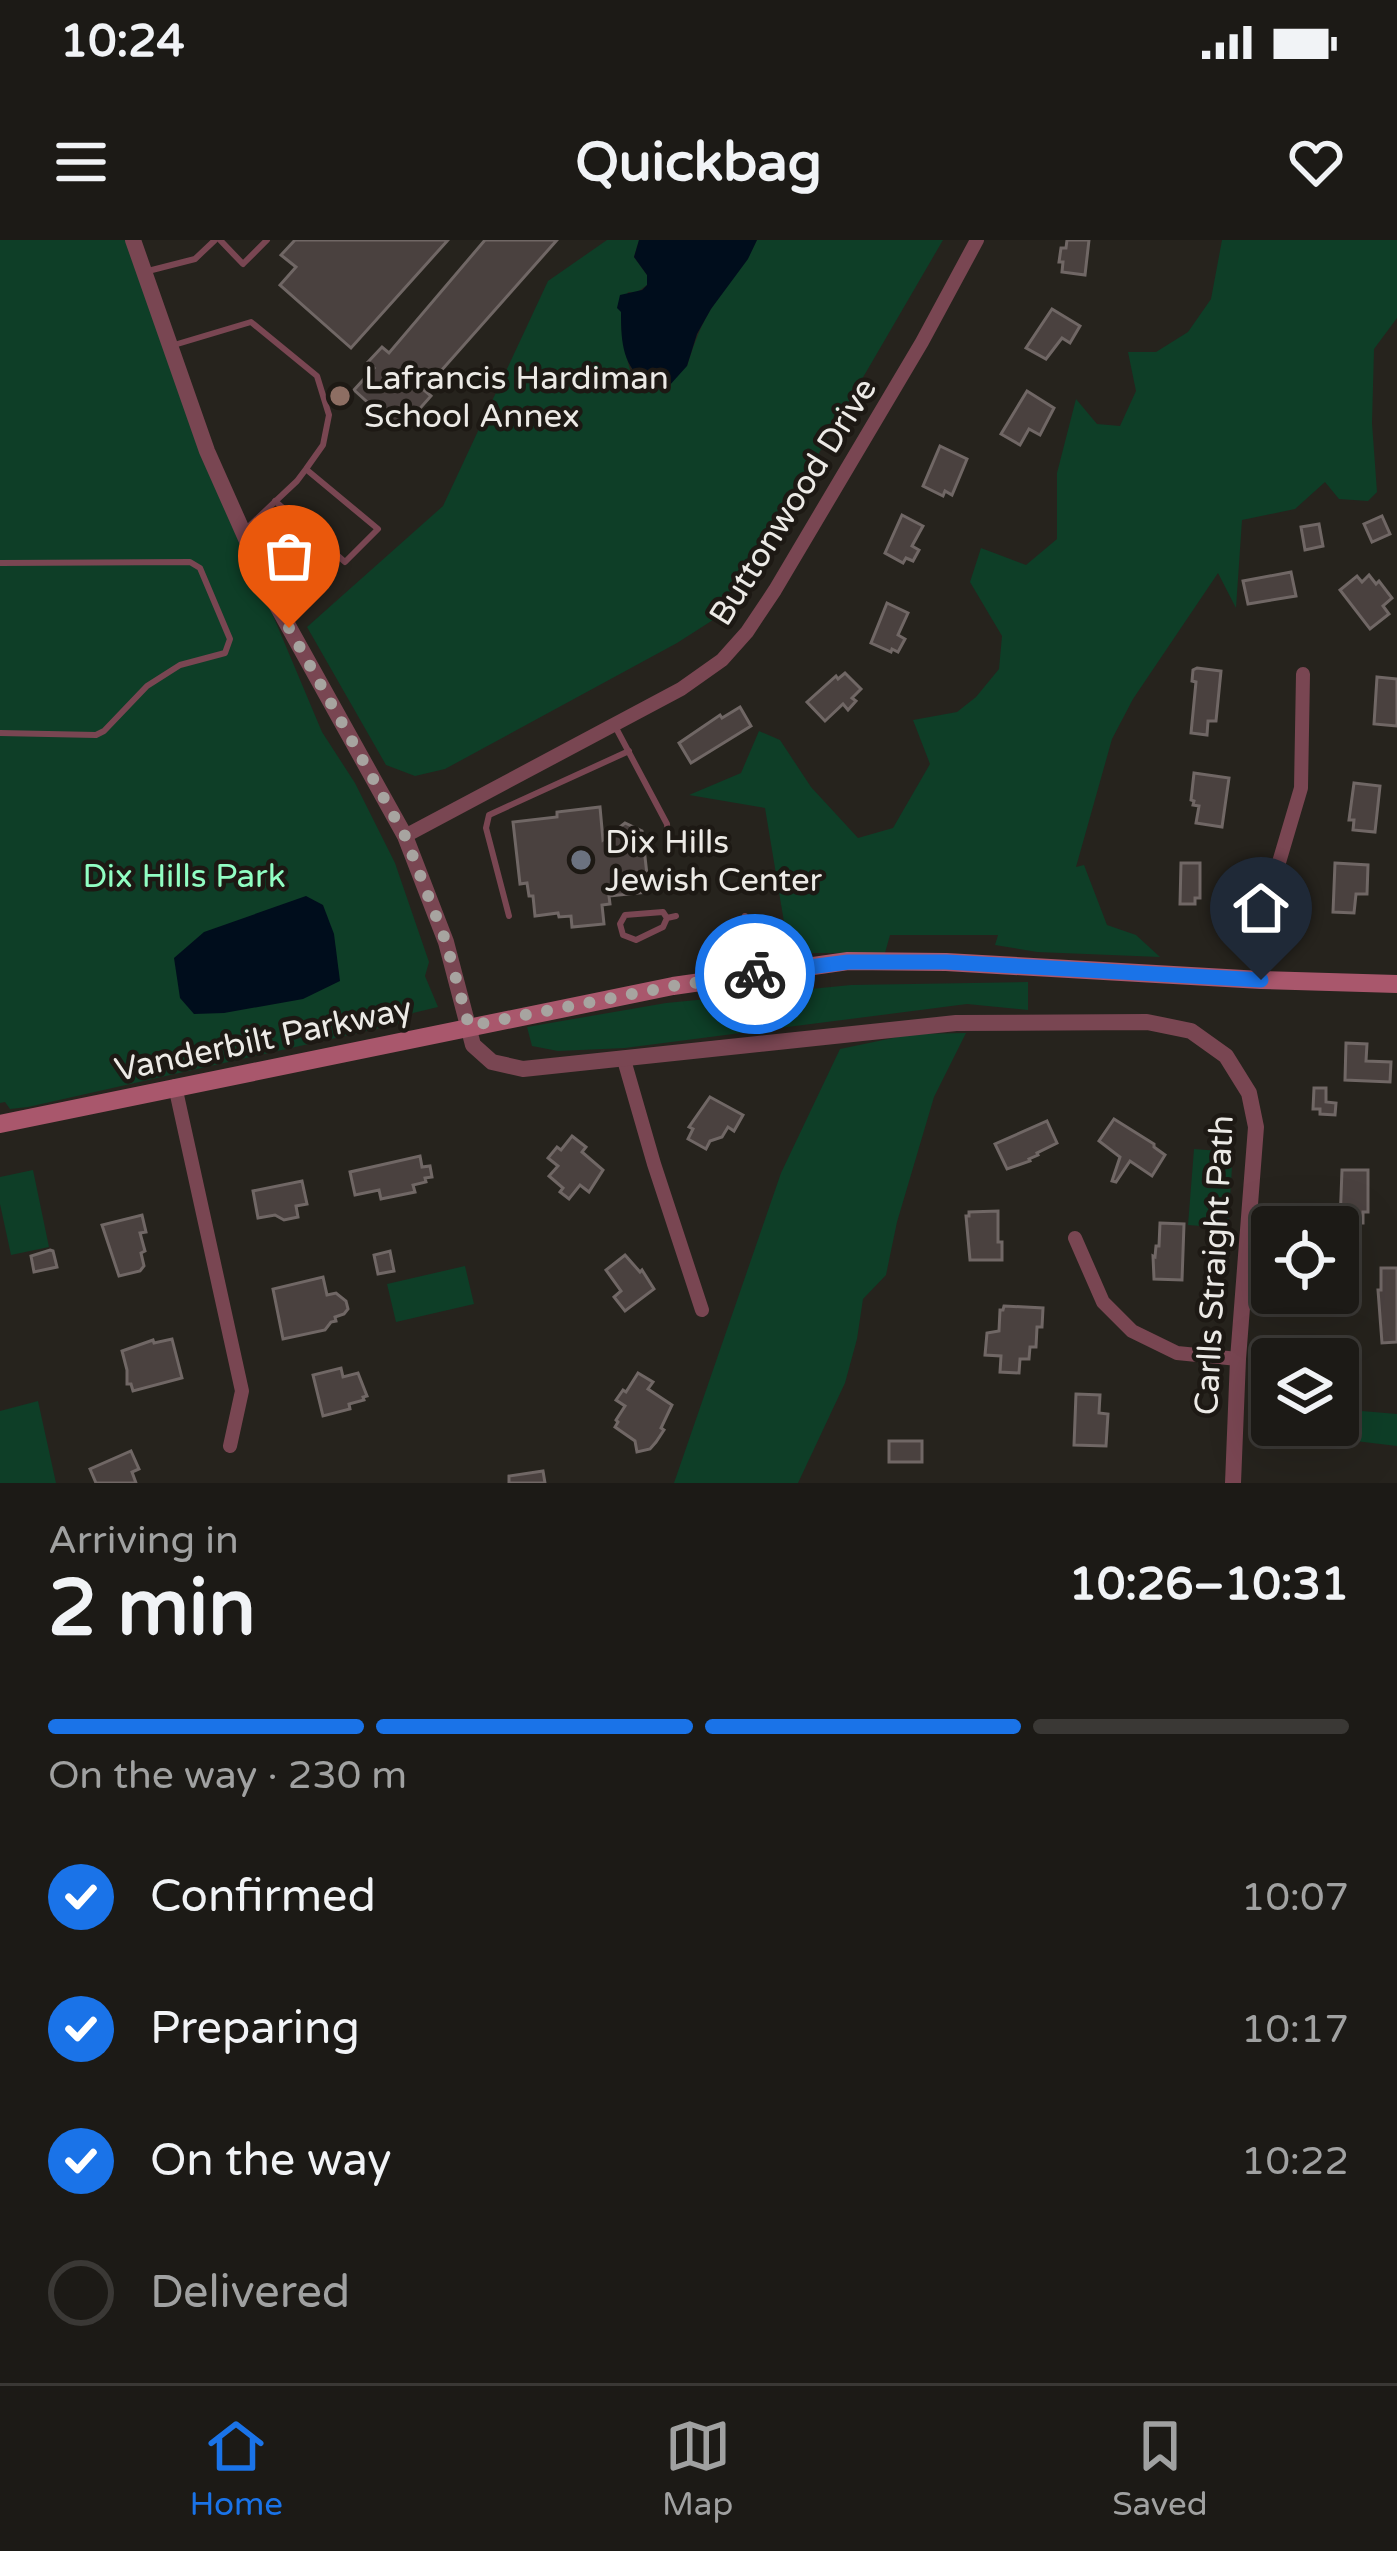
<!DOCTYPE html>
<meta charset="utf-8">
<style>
:root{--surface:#1c1a16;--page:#292723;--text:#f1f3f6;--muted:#a0a1a1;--line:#3a3835;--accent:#1a73e8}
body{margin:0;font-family:"Varela Round",sans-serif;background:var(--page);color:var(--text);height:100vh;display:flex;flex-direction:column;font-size:45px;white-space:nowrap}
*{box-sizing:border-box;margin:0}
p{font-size:39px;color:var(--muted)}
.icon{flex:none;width:66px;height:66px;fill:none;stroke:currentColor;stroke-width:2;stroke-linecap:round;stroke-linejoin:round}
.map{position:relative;height:1243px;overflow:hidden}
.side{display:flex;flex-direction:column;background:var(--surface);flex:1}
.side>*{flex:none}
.tools{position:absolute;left:1251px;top:966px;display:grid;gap:24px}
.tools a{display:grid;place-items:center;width:108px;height:108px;border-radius:12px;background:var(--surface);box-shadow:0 12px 48px #0002,0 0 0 3px var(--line);font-size:60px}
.pin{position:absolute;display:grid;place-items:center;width:102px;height:102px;color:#fff;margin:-123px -51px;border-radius:50% 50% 50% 0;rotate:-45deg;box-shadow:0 0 12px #0007}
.pin .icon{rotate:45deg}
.courier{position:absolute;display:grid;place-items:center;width:120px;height:120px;margin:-60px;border:9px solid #1a73e8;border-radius:50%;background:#fff;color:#222;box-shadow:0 3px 15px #0007}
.overview em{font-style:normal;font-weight:800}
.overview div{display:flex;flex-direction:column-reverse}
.overview{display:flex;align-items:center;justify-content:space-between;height:204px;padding:0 48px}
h1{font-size:78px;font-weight:800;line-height:90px}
.bar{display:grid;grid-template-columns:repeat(4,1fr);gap:18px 12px;align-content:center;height:144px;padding:0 48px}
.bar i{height:15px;border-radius:9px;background:var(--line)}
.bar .selected{background:var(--accent)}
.bar p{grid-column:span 4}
ol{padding:0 48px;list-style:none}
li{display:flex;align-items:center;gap:36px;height:132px}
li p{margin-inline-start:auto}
li .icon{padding:12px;border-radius:50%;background:var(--accent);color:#fff;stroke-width:4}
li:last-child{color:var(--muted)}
li i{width:66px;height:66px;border:6px solid var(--line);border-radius:50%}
.status{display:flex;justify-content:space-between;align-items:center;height:84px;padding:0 60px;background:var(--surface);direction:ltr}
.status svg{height:33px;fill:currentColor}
header{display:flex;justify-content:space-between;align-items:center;height:156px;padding:0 48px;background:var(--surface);font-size:54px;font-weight:800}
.tabs{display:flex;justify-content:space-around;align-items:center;height:168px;border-top:3px solid var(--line);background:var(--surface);font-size:33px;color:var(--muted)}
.tabs a{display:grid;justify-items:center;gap:6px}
.tabs .selected{color:var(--accent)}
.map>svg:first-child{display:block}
.green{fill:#0e3e27}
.water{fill:#000d1c}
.building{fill:#4a413f;stroke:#706765;stroke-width:3}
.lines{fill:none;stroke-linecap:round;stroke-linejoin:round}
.service{stroke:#794652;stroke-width:6}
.minor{stroke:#794652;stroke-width:14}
.tertiary{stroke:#794652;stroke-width:16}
.secondary{stroke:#a9576c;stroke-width:18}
.done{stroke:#a7a4a0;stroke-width:12;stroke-dasharray:0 21.6}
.route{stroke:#1a73e8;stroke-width:15}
.education-dot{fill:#8d6e63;stroke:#1d1914;stroke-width:4.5}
.worship-dot{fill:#6b7280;stroke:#1d1914;stroke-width:4.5}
.labels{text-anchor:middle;stroke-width:9;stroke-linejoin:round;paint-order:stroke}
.poi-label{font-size:33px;fill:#eceae6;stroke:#1d1914;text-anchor:start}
.street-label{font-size:33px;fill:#eceae6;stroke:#1d1914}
.park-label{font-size:33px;fill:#91fec3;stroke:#1d1914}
</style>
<div class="status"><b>10:24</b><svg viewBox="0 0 49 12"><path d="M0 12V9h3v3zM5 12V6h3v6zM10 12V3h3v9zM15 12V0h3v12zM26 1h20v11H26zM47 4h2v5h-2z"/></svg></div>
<header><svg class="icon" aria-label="menu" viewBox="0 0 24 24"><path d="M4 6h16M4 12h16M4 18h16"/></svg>Quickbag<svg class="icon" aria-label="heart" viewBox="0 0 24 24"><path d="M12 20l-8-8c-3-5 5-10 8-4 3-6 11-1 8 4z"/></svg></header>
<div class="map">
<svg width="1397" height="1243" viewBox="0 0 1397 1243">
<rect width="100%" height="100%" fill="#26231d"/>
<g class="green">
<path d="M0,0H127L261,347L322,492L355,543L395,623L429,722L425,736L438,767L413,773L407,782L28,867L10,869L5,862L0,863Z"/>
<path d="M607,0H639L634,17L647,35V45L636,53L628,52C617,83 622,99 630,130L687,126C694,104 701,84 714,64C728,42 746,24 757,0H943L727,371L677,403L445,529L415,536L386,525L307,387L443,266L548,41Z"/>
<path d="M1222,0H1397V78L1374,109L1372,183L1377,252L1368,261L1339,259L1325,242L1295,269L1242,280L1236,368L1218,333L1133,459L1112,499L1076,627L1084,625L1107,685L1136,695L1160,717L1037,712L995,705L998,695H890L885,713H808L788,706L765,568L689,555L741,533L759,491L780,500L811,547L858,598L893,588L930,524L913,480L957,472L976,457L999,429L1002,396L970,342L981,308L1026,325L1057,299V233L1076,159L1097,184L1120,186L1136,151L1128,112H1156L1188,92L1211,59Z"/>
<path d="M1028,742V770L967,764L625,808L558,811L532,806L527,787L666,763L851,745Z"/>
<path d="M966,793L934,857L897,982L886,1035L863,1059L857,1099L845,1143L798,1243H674L781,933L840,809L912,794Z"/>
<path d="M1194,909L1233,912L1228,988L1188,985Z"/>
<path d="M33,930L49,1007L11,1015L0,964V937Z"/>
<path d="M465,1026L474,1064L396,1082L387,1044Z"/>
<path d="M38,1161L56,1243H0V1171Z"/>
<path d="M1262,1164H1272V1185H1338V1169L1397,1174V1206L1264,1190Z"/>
</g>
<g class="water">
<path d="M639,0H757L748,19L711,69L697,94L687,126L669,146L648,147C623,124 621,106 621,72L617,68L620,55L642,50L647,45V35L634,17Z"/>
<path d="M306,656L323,665L334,694L340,741L303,759L224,773L194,774L180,758L174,718L204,692Z"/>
</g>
<g class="building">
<path d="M295,0H448L351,108L280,45L296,27L281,15Z"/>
<path d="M485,0H557L424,150L431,156L415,174L410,170L395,187L354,150L374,128L368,122L382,107L389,113Z"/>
<path d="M1067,0H1089L1085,35L1062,32L1063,22H1059L1061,8H1066Z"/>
<path d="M1052,69L1080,86L1070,103L1062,98L1046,119L1026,108Z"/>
<path d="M1027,151L1054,168L1040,195L1029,189L1020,205L1001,194Z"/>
<path d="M940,206L967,219L952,255L945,251L943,256L923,246Z"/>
<path d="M902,275L923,286L912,306L919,310L913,321L906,318L903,323L885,313Z"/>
<path d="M1382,276L1390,294L1372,302L1364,284Z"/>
<path d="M1319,284L1323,306L1305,310L1301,287Z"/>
<path d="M1291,332L1296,356L1248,364L1243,341Z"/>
<path d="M1369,335L1376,344L1379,341L1392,358L1383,366L1389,374L1370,389L1340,350L1357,336L1362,342Z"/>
<path d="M887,363L908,373L898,395L905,399L898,412L892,409L891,412L871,403Z"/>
<path d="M1197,428L1221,431L1216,481H1208L1207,495L1191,493L1196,442L1192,441L1193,430Z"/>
<path d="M845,433L861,449L852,458L856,461L848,470L843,464L825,481L807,462L836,436L838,439Z"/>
<path d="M1377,437L1397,439V486L1374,484Z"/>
<path d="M740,467L751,486L691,523L679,503L720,475L722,478Z"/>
<path d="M1194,533L1229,538L1222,587L1196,583L1199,566L1193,565L1194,561L1191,560Z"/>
<path d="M1354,543L1380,546L1375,592L1353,590L1354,580H1349Z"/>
<path d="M600,567L603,600L625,583L642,591L649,652L609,656L610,664L602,665L604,684L572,687L571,676L559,677L558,673L535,676L533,656H529L527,643L520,644L513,582L557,577V572Z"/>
<path d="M1181,623H1200V658H1195V664H1180Z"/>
<path d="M1335,623L1368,625L1367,654H1356L1354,673L1333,672Z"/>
<path d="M1346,803L1367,804L1366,821L1391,822L1390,842L1345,840Z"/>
<path d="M1314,848H1326V862L1336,863L1335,875L1320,874V869H1313Z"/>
<path d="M710,857L743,875L734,891L728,887L722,897L710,901L706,909L688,899L693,889L689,887Z"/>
<path d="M1114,879L1154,904V907L1165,915L1152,936L1130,921L1116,942L1112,941L1120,917L1099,901Z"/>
<path d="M1047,881L1057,903L1037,913L1038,915L1029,919L1030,921L1007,929L995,904Z"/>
<path d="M572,896L586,907L582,912L603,930L589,952L580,945L569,959L560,952L563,948L549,936L558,926L548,918L557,907L561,910Z"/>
<path d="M420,916L422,927L430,926L432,937L425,938L426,942L413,945L415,952L381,959L379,950L355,955L350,932Z"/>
<path d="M1342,930H1368V972H1363V983H1340Z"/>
<path d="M302,941L307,964L296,966L298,977L284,980L275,975L258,978L253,951Z"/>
<path d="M998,971V1002H1002V1020H970L966,976H969V972Z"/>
<path d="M142,975L146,992L140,993L145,1011L141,1013L144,1026L140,1031L119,1036L102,985Z"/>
<path d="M1160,983L1184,984L1182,1040L1154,1039L1153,1016L1155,1017L1156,1006H1159Z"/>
<path d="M50,1010L53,1011L57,1027L34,1032L31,1016Z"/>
<path d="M390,1011L394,1031L378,1034L374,1015Z"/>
<path d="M625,1015L640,1032L642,1030L654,1049L625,1071L614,1057L621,1051L606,1030Z"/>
<path d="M1381,1028H1397V1102L1382,1103L1378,1050H1381Z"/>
<path d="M323,1037L327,1055L336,1053L346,1061L348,1069L344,1074L335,1077L336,1081L331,1082L325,1090L283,1099L273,1049Z"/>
<path d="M1004,1066L1043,1068L1042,1087H1037L1036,1107H1030L1029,1119H1020L1019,1133L1000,1132L1001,1116L985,1115L987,1093L999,1091L1000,1070H1003Z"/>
<path d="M172,1099L182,1138L133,1151L131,1144H127V1130L122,1111L153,1100L154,1103Z"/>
<path d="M341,1128L343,1137L358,1133L367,1156L363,1157L364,1160L349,1164L350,1169L323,1176L313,1135Z"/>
<path d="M638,1133L653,1142L648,1149L672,1165L661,1188L664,1190L656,1202L650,1209L637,1212L635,1201L615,1187L618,1182L616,1180L625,1166L616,1160L623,1150L626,1152Z"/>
<path d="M1076,1154L1100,1155L1099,1173L1108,1174L1106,1206L1074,1205Z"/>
<rect x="889" y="1201" width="33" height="21"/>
<path d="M131,1211L139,1229L132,1232L136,1243H96L90,1229Z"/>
<path d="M543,1231L545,1243H509V1236Z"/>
</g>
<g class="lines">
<g class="service">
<path d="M220,0L243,24L267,0"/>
<path d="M148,31L195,19L215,0"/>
<path d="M174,105L251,82L317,136L329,175L323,205L306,229L297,241L245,290"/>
<path d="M275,261L345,322L378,289L307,230"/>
<path d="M0,323L190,322L200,328L230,399L225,413L180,425L147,446L104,491L96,495L0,493"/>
<path d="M616,488L667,584L668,596"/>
<path d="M509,676L486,588L489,575L629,511"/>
<path d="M745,676L746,699"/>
<path d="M667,678L663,687L636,700L623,695L620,684L625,675L663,672L667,678L676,676"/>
<path d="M721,733L739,712L746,699L764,718L782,726"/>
</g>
<g class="minor">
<path d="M405,596L681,449L722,420L747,392L775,350L922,102L977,0"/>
<path d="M1261,740L1272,646L1301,548L1303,434"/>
<path d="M624,820L654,924L702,1070"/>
<path d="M175,846L242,1151L230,1206"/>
<path d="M1075,998L1103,1062L1132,1091L1177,1113L1238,1119"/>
</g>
<path class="tertiary" d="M133,0L207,211L271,355L405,596L446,702L473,805L492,822L523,829L956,783L1147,782L1191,791L1226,816L1249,853L1256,887L1238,1119L1233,1243"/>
<path class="secondary" d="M0,884L673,746L848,721L946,722L1261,740L1397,744"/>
</g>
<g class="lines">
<path class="done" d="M289,388L405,596L446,702L469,786L673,746L755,734"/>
<path class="route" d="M755,734L848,722H946L1261,740"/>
</g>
<circle class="education-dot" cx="340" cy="156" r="12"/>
<circle class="worship-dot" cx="581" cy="620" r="12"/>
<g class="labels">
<g class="poi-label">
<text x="364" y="149">Lafrancis Hardiman<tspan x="364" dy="38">School Annex</tspan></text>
<text x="605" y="613">Dix Hills<tspan x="605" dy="38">Jewish Center</tspan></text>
</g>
<g class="street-label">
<text transform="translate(792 261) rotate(-58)" y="12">Buttonwood Drive</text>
<text transform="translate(263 798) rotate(-12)" y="12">Vanderbilt Parkway</text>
<text transform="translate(1213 1025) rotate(-87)" y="12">Carlls Straight Path</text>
</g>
<g class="park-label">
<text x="184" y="647">Dix Hills Park</text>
</g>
</g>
</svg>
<div class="tools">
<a><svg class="icon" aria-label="locate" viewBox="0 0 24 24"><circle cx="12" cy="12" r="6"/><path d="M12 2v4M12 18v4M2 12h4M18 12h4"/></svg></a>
<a><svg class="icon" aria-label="layers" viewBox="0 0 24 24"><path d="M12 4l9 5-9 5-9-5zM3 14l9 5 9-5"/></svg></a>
</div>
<div class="pin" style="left:289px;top:388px;background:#ea580c"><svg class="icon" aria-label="bag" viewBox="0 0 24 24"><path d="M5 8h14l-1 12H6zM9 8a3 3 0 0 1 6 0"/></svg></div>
<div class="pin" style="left:1261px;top:740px;background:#1f2937"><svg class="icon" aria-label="home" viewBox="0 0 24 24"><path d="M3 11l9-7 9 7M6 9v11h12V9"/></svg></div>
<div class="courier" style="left:755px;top:734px"><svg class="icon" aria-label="bike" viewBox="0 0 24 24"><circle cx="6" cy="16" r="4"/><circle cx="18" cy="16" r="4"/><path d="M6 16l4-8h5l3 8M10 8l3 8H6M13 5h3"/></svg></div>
</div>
<section class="side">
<div class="overview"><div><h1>2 min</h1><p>Arriving in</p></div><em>10:26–10:31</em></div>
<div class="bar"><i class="selected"></i><i class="selected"></i><i class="selected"></i><i></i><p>On the way · 230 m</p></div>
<ol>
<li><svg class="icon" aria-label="check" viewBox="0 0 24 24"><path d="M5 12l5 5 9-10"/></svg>Confirmed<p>10:07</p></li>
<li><svg class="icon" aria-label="check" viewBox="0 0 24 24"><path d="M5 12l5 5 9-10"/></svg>Preparing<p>10:17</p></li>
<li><svg class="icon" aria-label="check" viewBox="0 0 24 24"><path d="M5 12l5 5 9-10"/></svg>On the way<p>10:22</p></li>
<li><i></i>Delivered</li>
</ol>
</section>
<nav class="tabs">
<a class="selected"><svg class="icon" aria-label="home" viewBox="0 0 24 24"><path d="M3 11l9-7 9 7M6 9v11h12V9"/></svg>Home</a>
<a><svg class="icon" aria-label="map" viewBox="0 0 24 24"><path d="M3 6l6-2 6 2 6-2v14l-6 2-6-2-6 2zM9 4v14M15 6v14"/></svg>Map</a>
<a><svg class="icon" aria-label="saved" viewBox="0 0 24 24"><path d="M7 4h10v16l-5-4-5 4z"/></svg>Saved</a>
</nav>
